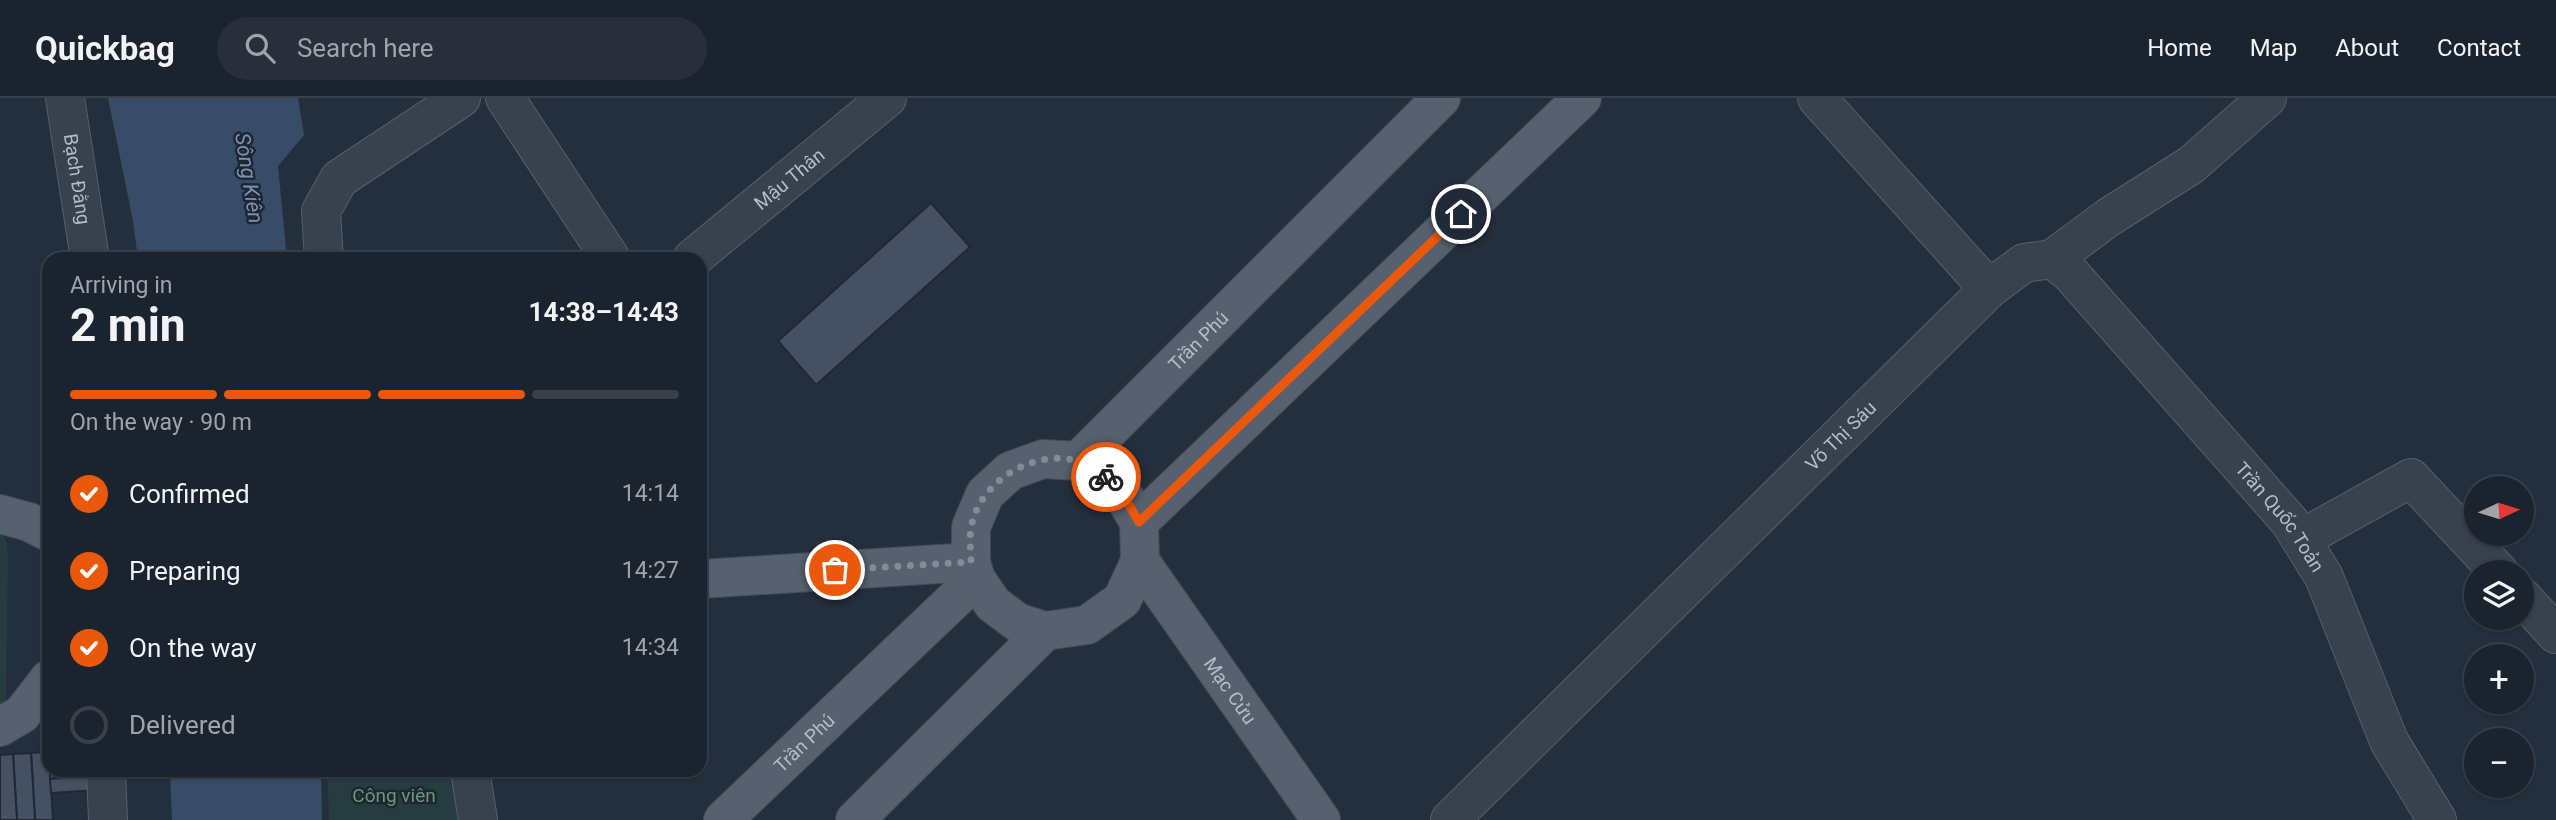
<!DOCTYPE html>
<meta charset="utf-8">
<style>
:root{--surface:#1b232e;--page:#282f3a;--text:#f1f3f6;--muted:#a0a4aa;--line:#39404a;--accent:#ea580c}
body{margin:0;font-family:Roboto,sans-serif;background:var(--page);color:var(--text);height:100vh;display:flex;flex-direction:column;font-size:26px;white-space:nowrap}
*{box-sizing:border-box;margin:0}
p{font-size:23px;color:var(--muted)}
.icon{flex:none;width:38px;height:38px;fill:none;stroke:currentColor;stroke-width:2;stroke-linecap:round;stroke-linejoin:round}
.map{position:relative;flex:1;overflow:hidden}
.side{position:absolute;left:42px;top:154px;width:665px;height:525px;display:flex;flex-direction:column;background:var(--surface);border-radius:21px;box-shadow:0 2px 5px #0004,0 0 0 2px var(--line)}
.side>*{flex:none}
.needle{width:46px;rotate:86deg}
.buttons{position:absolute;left:2464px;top:378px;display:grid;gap:14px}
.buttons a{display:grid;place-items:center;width:70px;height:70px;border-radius:50%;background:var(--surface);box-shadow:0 2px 5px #0004,0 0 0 2px var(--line);font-size:35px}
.pin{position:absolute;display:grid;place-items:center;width:60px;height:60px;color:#fff;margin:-30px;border:4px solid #fff;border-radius:50%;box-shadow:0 2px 7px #0007}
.courier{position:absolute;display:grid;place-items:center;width:70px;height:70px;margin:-35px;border:5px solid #ea580c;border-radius:50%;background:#fff;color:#222;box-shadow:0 2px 9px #0007}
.head em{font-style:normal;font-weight:700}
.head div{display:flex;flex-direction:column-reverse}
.head{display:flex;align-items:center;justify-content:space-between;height:119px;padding:0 28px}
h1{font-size:46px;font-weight:700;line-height:52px}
.bar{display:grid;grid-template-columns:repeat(4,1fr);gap:10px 7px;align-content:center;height:84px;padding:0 28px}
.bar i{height:9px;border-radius:5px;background:var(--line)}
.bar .on{background:var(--accent)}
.bar p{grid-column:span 4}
ol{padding:0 28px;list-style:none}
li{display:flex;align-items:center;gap:21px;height:77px}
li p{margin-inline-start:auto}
li .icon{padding:7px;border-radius:50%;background:var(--accent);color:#fff;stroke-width:4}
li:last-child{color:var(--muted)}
li i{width:38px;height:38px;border:4px solid var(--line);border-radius:50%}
header{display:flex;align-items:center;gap:42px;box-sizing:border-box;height:98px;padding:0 35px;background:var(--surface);border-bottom:2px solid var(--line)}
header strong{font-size:33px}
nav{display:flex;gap:38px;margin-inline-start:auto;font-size:24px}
.search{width:490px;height:63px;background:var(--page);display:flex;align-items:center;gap:18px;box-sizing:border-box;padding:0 24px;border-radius:38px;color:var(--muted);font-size:26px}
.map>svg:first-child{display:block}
.green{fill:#263c3f}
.water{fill:#394c67}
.building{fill:#455162;stroke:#1f2835;stroke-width:2}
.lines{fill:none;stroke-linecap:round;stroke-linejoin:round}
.minor-casing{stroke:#565f6c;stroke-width:40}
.major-casing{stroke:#414a57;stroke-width:40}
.minor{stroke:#38414e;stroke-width:38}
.major{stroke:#56606e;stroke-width:38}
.done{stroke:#828b98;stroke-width:7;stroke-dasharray:0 12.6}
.route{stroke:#ea580c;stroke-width:9}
.labels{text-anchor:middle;stroke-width:5;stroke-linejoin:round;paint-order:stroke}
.street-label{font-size:19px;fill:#b4bcc9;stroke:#1d2633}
.park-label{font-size:19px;fill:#6b9a76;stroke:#1d2633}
.water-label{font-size:21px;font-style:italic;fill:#7c92b1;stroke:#1d2633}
</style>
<header>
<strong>Quickbag</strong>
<div class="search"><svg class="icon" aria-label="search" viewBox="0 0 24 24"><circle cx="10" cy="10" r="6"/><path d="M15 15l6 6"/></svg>Search here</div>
<nav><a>Home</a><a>Map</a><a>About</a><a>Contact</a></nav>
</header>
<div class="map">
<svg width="2556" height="722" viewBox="0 0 2556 722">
<rect width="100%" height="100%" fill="#242f3e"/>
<g class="green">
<path d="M0,431L7,445L8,462L6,601L0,613Z"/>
<path d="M327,672H451L461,722H329Z"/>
</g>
<g class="water">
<path d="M108,0H298L304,37L278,68L287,161H138L133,123Z"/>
<path d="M170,672H321L322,722H172Z"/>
</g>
<g class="building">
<path d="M931,105L970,149L816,287L778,243Z"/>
<path d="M49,654L53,722H35L31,655Z"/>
<path d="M31,655L35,722H17L13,656Z"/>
<path d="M13,656L17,722H0V657Z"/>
<path d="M50,672H59V680L50,681Z"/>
<path d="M59,672H95L96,692L51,695L50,681L59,680Z"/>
</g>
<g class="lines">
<defs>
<g id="minor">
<path id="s1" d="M65,0L90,161"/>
<path d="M505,0L611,161"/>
<path d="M1817,0L1989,191"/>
<path d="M324,161L321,113L339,81L461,0"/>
<path id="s2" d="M692,161L887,0"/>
<path id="s3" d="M2052,161L2070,175L2290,424L2324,479L2389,643L2437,722"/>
<path d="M2301,441L2411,380L2499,474"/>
<path d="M2522,499L2556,536"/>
<path d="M106,672L108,722"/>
<path d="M470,672L478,722"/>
<path id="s4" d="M1450,722L1989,191L2024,165L2052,161L2109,119L2191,67L2267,0"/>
</g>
<g id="major">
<path id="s5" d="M1078,363L1441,0"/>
<path d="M0,416L29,424L49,434"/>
<path d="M1139,424L1582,0"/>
<path id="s6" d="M1140,463L1321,722"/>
<path d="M700,481L971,464"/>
<path d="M0,629L22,616L49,581"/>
<path id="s7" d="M723,722L976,481"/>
<path d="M855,722L1045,533L1087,527L1122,502L1140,463L1139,424L1116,385L1078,363L1043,361L1010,373L985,396L971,429V464L976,481L993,506L1017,524L1045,533"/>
</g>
</defs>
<use href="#minor" class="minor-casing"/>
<use href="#major" class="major-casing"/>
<use href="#minor" class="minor"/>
<use href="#major" class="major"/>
</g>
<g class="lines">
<path class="done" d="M835,472L971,464C971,453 969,441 971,431C977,385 1033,350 1078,363C1087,366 1097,374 1106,379"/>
<path class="route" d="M1106,379L1116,385L1139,424L1461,116"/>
</g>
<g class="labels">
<g class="street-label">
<text dy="7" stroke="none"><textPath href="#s1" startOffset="82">Bạch Đằng</textPath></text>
<text dy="7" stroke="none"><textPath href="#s2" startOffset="126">Mậu Thân</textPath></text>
<text dy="7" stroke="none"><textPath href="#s5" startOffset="170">Trần Phú</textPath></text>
<text dy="7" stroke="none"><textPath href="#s4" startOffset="548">Võ Thị Sáu</textPath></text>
<text dy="7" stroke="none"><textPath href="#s3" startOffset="345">Trần Quốc Toản</textPath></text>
<text dy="7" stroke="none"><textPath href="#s6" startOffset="158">Mạc Cửu</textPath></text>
<text dy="7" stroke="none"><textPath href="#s7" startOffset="112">Trần Phú</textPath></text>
</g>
<g class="park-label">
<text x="394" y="704">Công viên</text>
</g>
<g class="water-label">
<text transform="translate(249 80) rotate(81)" y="7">Sông Kiên</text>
</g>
</g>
</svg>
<div class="buttons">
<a><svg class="needle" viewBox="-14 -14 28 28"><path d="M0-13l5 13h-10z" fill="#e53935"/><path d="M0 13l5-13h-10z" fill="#a0a4aa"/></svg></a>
<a><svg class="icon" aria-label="layers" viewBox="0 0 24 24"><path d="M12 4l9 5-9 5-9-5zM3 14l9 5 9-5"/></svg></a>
<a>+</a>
<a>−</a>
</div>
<div class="pin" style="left:835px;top:472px;background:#ea580c"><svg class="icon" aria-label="bag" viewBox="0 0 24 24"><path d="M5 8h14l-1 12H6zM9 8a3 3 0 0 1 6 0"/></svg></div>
<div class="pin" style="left:1461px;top:116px;background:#1f2937"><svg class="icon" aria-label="home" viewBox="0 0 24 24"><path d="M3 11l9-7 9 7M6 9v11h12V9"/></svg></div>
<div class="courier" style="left:1106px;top:379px"><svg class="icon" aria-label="bike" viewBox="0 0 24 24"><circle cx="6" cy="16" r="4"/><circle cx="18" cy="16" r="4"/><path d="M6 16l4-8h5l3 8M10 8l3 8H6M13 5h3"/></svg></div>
<section class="side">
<div class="head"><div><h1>2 min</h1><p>Arriving in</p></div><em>14:38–14:43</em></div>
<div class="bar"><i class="on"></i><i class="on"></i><i class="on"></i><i></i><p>On the way · 90 m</p></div>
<ol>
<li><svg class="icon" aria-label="check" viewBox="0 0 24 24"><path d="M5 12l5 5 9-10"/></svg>Confirmed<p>14:14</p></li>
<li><svg class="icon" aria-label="check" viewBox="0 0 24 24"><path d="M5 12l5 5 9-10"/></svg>Preparing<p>14:27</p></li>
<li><svg class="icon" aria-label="check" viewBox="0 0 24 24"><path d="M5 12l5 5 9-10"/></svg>On the way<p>14:34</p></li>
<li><i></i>Delivered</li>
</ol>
</section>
</div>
